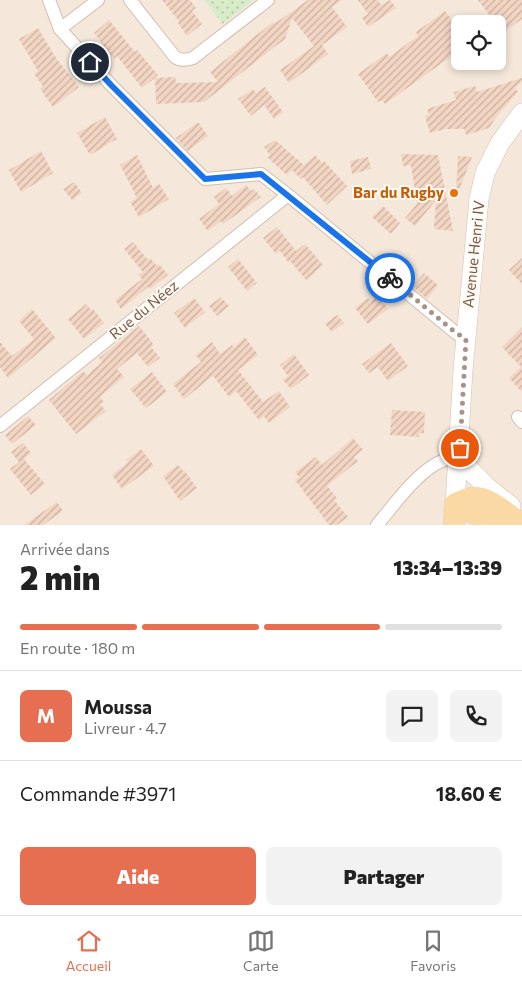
<!DOCTYPE html>
<html lang="fr">
<meta charset="utf-8">
<style>
:root{--surface:#fff;--page:#f2f2f2;--text:#222;--muted:#767676;--line:#e0e0e0;--accent:#e76f51}
body{margin:0;font-family:Commissioner,sans-serif;background:var(--page);color:var(--text);height:100vh;display:flex;flex-direction:column;font-size:19px;white-space:nowrap}
*{box-sizing:border-box;margin:0}
p{font-size:16px;color:var(--muted)}
.icon{flex:none;width:28px;height:28px;fill:none;stroke:currentColor;stroke-width:2;stroke-linecap:round;stroke-linejoin:round}
.map{position:relative;height:525px;overflow:hidden}
.details{display:flex;flex-direction:column;background:var(--surface);flex:1}
.details>*{flex:none}
.buttons{position:absolute;left:451px;top:15px;display:grid;gap:10px}
.buttons a{display:grid;place-items:center;width:55px;height:55px;border-radius:8px;background:var(--surface);box-shadow:0 2px 8px #0003;font-size:25px}
.pin{position:absolute;display:grid;place-items:center;width:42px;height:42px;color:#fff;margin:-21px;border:2px solid #fff;border-radius:50%;box-shadow:0 1px 5px #0007}
.courier{position:absolute;display:grid;place-items:center;width:50px;height:50px;margin:-25px;border:4px solid #1a73e8;border-radius:50%;background:#fff;color:#222;box-shadow:0 1px 6px #0007}
.headline em{font-style:normal;font-weight:800}
.headline div{display:flex;flex-direction:column-reverse}
.headline{display:flex;align-items:center;justify-content:space-between;height:85px;padding:0 20px}
h1{font-size:32px;font-weight:800;line-height:38px}
.bar{display:grid;grid-template-columns:repeat(4,1fr);gap:8px 5px;align-content:center;height:60px;padding:0 20px}
.bar i{height:6px;border-radius:4px;background:var(--line)}
.bar .on{background:var(--accent)}
.bar p{grid-column:span 4}
.line{display:flex;align-items:center;gap:12px;padding:0 20px;border-top:1px solid var(--line)}
.line div{flex:1}
.round{display:grid;place-items:center;flex:none;width:52px;height:52px;border-radius:8px;background:var(--page)}
.cta{display:flex;gap:10px;margin-top:auto;padding:10px 20px}
.cta a{flex:1;height:58px;border-radius:8px;background:var(--accent);color:#fff;font-size:20px;font-weight:800;line-height:58px;text-align:center}
.cta a+a{background:var(--page);color:var(--text)}
.dock{display:flex;justify-content:space-around;align-items:center;height:70px;border-top:1px solid var(--line);background:var(--surface);font-size:14px;color:var(--muted)}
.dock a{display:grid;justify-items:center;gap:2px}
.dock .on{color:var(--accent)}
.map>svg:first-child{display:block}
.residential{fill:#f5e8da;fill-rule:evenodd}
.grass{fill:url(#grass-dots)}
.building{fill:url(#building-hatch)}
.lines{fill:none;stroke-linecap:round;stroke-linejoin:round}
.street-casing{stroke:#d1beb0;stroke-width:14}
.secondary-casing{stroke:#d6c0b0;stroke-width:20}
.primary-casing{stroke:#dad1cd;stroke-width:22}
.street{stroke:#fff;stroke-width:12}
.secondary{stroke:#fff;stroke-width:19}
.primary{stroke:#fbd9a5;stroke-width:21}
.done{stroke:#a89285;stroke-width:5;stroke-dasharray:0 9}
.route{stroke:#1a73e8;stroke-width:6}
.food-dot{fill:#e8710a;stroke:#fffaf3;stroke-width:2}
.labels{text-anchor:middle;stroke-width:4;stroke-linejoin:round;paint-order:stroke}
.food-label{font-size:15px;font-weight:bold;fill:#c56008;stroke:#fffaf3;text-anchor:end}
.street-label{font-size:15px;fill:#7a5c4d;stroke:#fffaf3}
</style>
<div class="map">
<svg width="522" height="525" viewBox="0 0 522 525">
<defs>
<pattern id="grass-dots" width="8" height="8" patternUnits="userSpaceOnUse" patternTransform="scale(1.25)"><rect width="8" height="8" fill="#d8ecc9"/><path d="M2 2h.1M6 6h.1" fill="none" stroke="#b4c2a5" stroke-width="1.8" stroke-linecap="round"/></pattern>
<pattern id="building-hatch" width="6" height="6" patternUnits="userSpaceOnUse" patternTransform="scale(1.25)"><rect width="6" height="6" fill="#f3d5c3"/><path d="M-1 1l2-2M0 6l6-6M5 7l2-2" fill="none" stroke="#cab0a1"/></pattern>
</defs>
<rect width="100%" height="100%" fill="#fdf6ec"/>
<path class="residential" d="M0,0H522V525H0ZM460,24H498V61H460Z"/>
<path class="grass" d="M204,0H251L252,1L223,24Z"/>
<g class="building">
<path d="M162,0H190L196,8L192,11L202,24L187,36L178,23L179,21Z"/>
<path d="M308,0H342L332,7L347,27L322,45L328,54L289,83L280,70L314,46L292,18L285,39L204,102L156,104L155,78L142,88L117,56L114,59L94,33L109,20L135,52L137,50L158,75L155,78L175,77L176,83L218,82L210,72L273,22L274,24Z"/>
<path d="M358,0H378L381,5L390,0L396,8L368,27L362,18L368,14Z"/>
<path d="M478,0H522V19L503,33Z"/>
<path d="M445,11L460,32V50L385,104L382,100L378,102L358,74L387,53L389,57L418,36L416,32Z"/>
<path d="M38,28L56,58L79,87L53,107L40,89L43,86L34,74L38,71L19,39Z"/>
<path d="M522,78V81L515,88L518,92L497,116L489,128L466,135L464,129H445L430,133L425,116L429,115L427,109L456,100L454,92L475,86L477,92Z"/>
<path d="M265,87L283,112L274,119L264,105L251,116L238,99L253,89L256,93Z"/>
<path d="M105,117L117,139L90,155L77,133Z"/>
<path d="M198,122L208,136L188,151L176,138Z"/>
<path d="M275,140L304,165L315,155L322,163L324,161L347,186L327,205L303,177L301,179L292,170L287,175L267,157L270,155L264,147Z"/>
<path d="M41,151L53,173L21,192L9,170Z"/>
<path d="M401,154L438,155L453,231L434,229L436,200L415,226L405,218L417,204L411,165L403,166Z"/>
<path d="M137,155L153,188L159,184L169,199L139,217L130,202L137,198L120,165Z"/>
<path d="M458,156L472,157L458,193L456,192Z"/>
<path d="M368,157L371,169L352,174L350,161Z"/>
<path d="M74,182L82,193L72,200L63,189Z"/>
<path d="M246,185L251,191L254,189L261,197L223,224L221,221L208,231L199,219L219,204L214,197L226,188L232,196Z"/>
<path d="M383,206L400,223L391,234L372,217Z"/>
<path d="M277,227L296,251L305,244L323,265L306,280L290,261L288,262L280,251L276,254L263,238Z"/>
<path d="M133,242L148,260L150,258L157,266L159,264L168,275L150,289L148,287L121,309L115,300L142,279L138,275L143,272L124,249Z"/>
<path d="M522,258V284L509,270Z"/>
<path d="M238,259L257,283L247,291L228,267Z"/>
<path d="M424,273L438,285L427,299L413,286Z"/>
<path d="M378,296L388,309L368,324L355,308L368,298L371,301Z"/>
<path d="M221,297L229,306L217,316L209,306Z"/>
<path d="M194,298L205,312L185,328L174,313Z"/>
<path d="M86,304L91,310L93,309L104,323L84,339L68,319Z"/>
<path d="M32,309L56,338L8,378L0,367V342L12,356L34,339L19,321Z"/>
<path d="M337,315L344,323L332,332L325,324Z"/>
<path d="M139,326L154,345L151,347L160,358L148,367L137,353L117,369L124,377L100,397L104,402L100,404L106,411L76,434L49,400L83,371L87,375L102,362L99,358Z"/>
<path d="M522,327V392L509,378L521,367L502,347Z"/>
<path d="M245,337L258,355L238,370L263,402L279,391L290,407L269,423L264,416L259,420L236,391L229,397L213,376L184,399L173,384L201,362L196,355L212,342L220,354L232,345L234,347Z"/>
<path d="M391,343L408,366L388,381L378,367L369,373L362,364Z"/>
<path d="M294,354L309,375L291,389L283,380L288,376L280,365Z"/>
<path d="M152,372L167,392L146,408L130,389Z"/>
<path d="M392,410L425,412L424,433H419V437L390,435Z"/>
<path d="M28,416L36,425L12,444L5,435Z"/>
<path d="M353,438L363,450L354,457L358,461L327,486L337,498L334,500L348,517L337,525H329L295,480L299,477L295,472L316,457L322,465Z"/>
<path d="M23,443L31,453L24,459L45,484L31,495L10,469L19,462L11,452Z"/>
<path d="M141,449L154,466L122,489L112,475L128,462L126,460Z"/>
<path d="M178,465L183,471L184,470L197,488L180,501L163,476Z"/>
<path d="M57,502L63,511L43,525H24Z"/>
</g>
<g class="lines">
<defs>
<g id="street">
<path d="M49,0L60,29L111,85L205,179L261,174L288,195L456,333L466,339"/>
<path d="M130,0L175,57C180,61 187,60 193,58L268,0"/>
<path d="M60,29L98,0"/>
<path d="M518,417L522,422"/>
<path d="M0,426L288,195"/>
<path d="M377,525C395,504 418,470 444,460C448,458 454,459 459,459"/>
</g>
<g id="secondary">
<path d="M459,459L488,488L511,506"/>
<path d="M455,504L463,370L479,199L485,173L500,143L522,113"/>
</g>
<g id="primary">
<path d="M455,504C460,502 465,499 470,498C488,494 508,515 522,524"/>
<path d="M455,504C475,516 494,520 516,525"/>
<path d="M454,525L455,504"/>
</g>
</defs>
<use href="#street" class="street-casing"/>
<use href="#secondary" class="secondary-casing"/>
<use href="#primary" class="primary-casing"/>
<use href="#street" class="street"/>
<use href="#secondary" class="secondary"/>
<use href="#primary" class="primary"/>
</g>
<g class="lines">
<path class="done" d="M390,278L456,333L466,339L460,448"/>
<path class="route" d="M90,62L111,85L205,179L261,174L390,278"/>
</g>
<circle class="food-dot" cx="454" cy="193" r="5"/>
<g class="labels">
<g class="food-label">
<text x="444" y="198">Bar du Rugby</text>
</g>
<g class="street-label">
<text transform="translate(474 254) rotate(-84)" y="5">Avenue Henri IV</text>
<text transform="translate(144 310) rotate(-39)" y="5">Rue du Néez</text>
</g>
</g>
</svg>
<div class="buttons">
<a><svg class="icon" aria-label="locate" viewBox="0 0 24 24"><circle cx="12" cy="12" r="6"/><path d="M12 2v4M12 18v4M2 12h4M18 12h4"/></svg></a>
</div>
<div class="pin" style="left:460px;top:448px;background:#ea580c"><svg class="icon" aria-label="bag" viewBox="0 0 24 24"><path d="M5 8h14l-1 12H6zM9 8a3 3 0 0 1 6 0"/></svg></div>
<div class="pin" style="left:90px;top:62px;background:#1f2937"><svg class="icon" aria-label="home" viewBox="0 0 24 24"><path d="M3 11l9-7 9 7M6 9v11h12V9"/></svg></div>
<div class="courier" style="left:390px;top:278px"><svg class="icon" aria-label="bike" viewBox="0 0 24 24"><circle cx="6" cy="16" r="4"/><circle cx="18" cy="16" r="4"/><path d="M6 16l4-8h5l3 8M10 8l3 8H6M13 5h3"/></svg></div>
</div>
<section class="details">
<div class="headline"><div><h1>2 min</h1><p>Arrivée dans</p></div><em>13:34–13:39</em></div>
<div class="bar"><i class="on"></i><i class="on"></i><i class="on"></i><i></i><p>En route · 180 m</p></div>
<div class="line" style="height:90px"><b class="round" style="background:var(--accent);color:#fff">M</b><div><b>Moussa</b><p>Livreur · 4.7</p></div><a class="round"><svg class="icon" aria-label="chat" viewBox="0 0 24 24"><path d="M4 5h16v11H9l-5 4z"/></svg></a><a class="round"><svg class="icon" aria-label="phone" viewBox="0 0 24 24"><path d="M5 4h4l2 5-3 2q2 4 5 5l2-3 5 2v4C11 20 4 13 5 4z"/></svg></a></div>
<div class="line" style="height:65px"><div>Commande #3971</div><b>18.60 €</b></div>
<div class="cta"><a>Aide</a><a>Partager</a></div>
</section>
<nav class="dock">
<a class="on"><svg class="icon" aria-label="home" viewBox="0 0 24 24"><path d="M3 11l9-7 9 7M6 9v11h12V9"/></svg>Accueil</a>
<a><svg class="icon" aria-label="map" viewBox="0 0 24 24"><path d="M3 6l6-2 6 2 6-2v14l-6 2-6-2-6 2zM9 4v14M15 6v14"/></svg>Carte</a>
<a><svg class="icon" aria-label="saved" viewBox="0 0 24 24"><path d="M7 4h10v16l-5-4-5 4z"/></svg>Favoris</a>
</nav>
